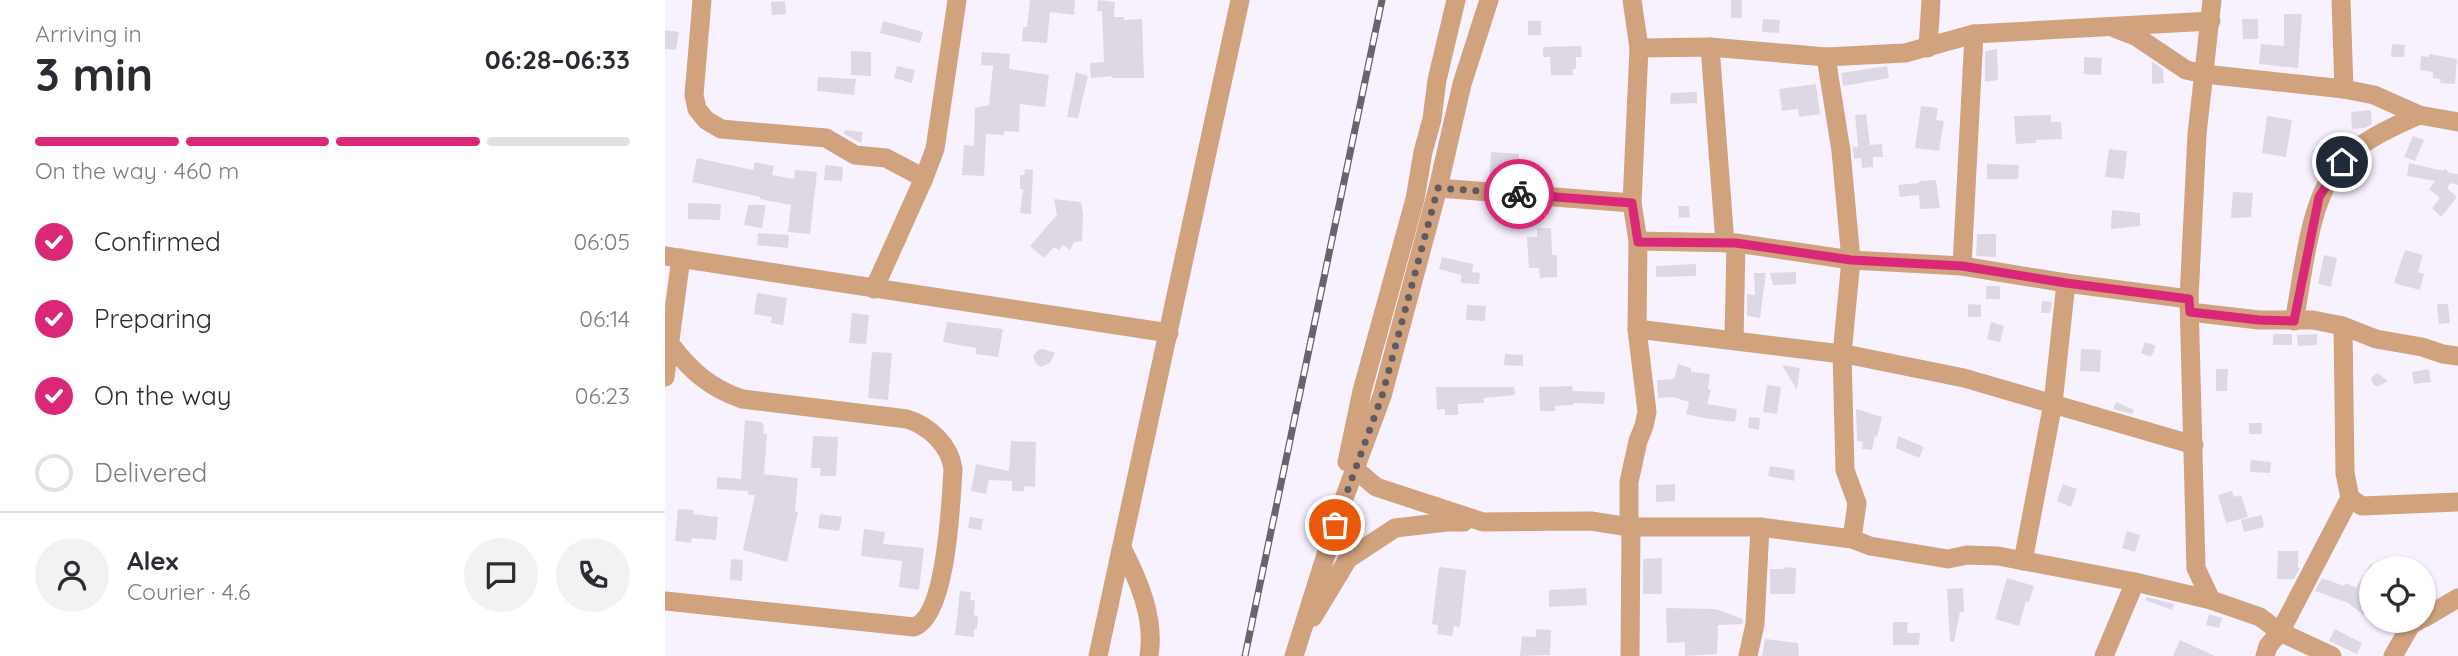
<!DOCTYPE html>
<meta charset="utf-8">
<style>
:root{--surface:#fff;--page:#f2f2f3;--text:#2b2b33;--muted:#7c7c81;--line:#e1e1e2;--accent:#db2777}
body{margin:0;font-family:Quicksand,sans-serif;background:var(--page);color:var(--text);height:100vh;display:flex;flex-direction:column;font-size:26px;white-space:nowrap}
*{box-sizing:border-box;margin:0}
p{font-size:23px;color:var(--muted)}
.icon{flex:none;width:38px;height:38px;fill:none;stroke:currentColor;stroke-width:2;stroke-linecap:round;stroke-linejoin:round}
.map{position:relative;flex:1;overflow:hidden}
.side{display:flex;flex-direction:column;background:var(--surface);width:665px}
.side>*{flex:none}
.controls{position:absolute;left:1694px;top:556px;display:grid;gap:14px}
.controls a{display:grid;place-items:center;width:77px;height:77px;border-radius:50%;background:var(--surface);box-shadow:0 2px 5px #0004;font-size:35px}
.pin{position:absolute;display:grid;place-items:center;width:60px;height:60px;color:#fff;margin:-30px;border:4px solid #fff;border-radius:50%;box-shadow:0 2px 7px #0007}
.courier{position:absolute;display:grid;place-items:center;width:70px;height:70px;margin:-35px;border:5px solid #db2777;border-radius:50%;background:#fff;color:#222;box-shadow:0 2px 9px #0007}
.head em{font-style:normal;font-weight:700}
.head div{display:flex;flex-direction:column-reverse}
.head{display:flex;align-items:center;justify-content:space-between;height:119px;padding:0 35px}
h1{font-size:46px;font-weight:700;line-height:52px}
.bar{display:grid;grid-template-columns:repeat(4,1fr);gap:10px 7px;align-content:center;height:84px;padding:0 35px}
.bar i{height:9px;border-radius:5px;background:var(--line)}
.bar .current{background:var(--accent)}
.bar p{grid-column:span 4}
.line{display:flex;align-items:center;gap:18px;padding:0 35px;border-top:2px solid var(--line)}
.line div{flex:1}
.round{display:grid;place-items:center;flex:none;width:74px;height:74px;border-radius:37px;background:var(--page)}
ol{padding:0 35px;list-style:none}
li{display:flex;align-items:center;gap:21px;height:77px}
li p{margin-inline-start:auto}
li .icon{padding:7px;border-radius:50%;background:var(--accent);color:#fff;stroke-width:4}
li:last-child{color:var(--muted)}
li i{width:38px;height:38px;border:4px solid var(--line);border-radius:50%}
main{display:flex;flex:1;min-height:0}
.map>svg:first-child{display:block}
.building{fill:#ded8e5}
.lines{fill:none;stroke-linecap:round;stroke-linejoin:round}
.minor{stroke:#d0a27e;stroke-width:19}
.rail-casing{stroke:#68646b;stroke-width:7}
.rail{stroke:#fff;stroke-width:4.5;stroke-dasharray:13;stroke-linecap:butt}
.done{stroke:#5f5b62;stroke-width:7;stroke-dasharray:0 12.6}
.route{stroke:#db2777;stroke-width:9}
</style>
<main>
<section class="side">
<div class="head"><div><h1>3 min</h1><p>Arriving in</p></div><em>06:28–06:33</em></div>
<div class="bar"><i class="current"></i><i class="current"></i><i class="current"></i><i></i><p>On the way · 460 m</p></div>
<ol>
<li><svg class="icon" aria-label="check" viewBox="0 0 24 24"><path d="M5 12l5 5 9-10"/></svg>Confirmed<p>06:05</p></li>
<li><svg class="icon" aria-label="check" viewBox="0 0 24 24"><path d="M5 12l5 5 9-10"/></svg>Preparing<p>06:14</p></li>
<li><svg class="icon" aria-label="check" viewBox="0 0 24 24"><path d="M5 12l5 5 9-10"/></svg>On the way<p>06:23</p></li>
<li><i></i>Delivered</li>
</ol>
<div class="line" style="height:126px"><a class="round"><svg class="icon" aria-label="person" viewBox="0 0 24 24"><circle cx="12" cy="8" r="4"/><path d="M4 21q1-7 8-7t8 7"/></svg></a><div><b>Alex</b><p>Courier · 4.6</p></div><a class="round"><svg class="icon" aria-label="chat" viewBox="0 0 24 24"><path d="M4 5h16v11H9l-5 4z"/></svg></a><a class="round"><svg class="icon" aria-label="phone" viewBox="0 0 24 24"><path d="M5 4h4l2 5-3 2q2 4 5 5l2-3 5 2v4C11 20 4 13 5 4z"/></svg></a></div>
</section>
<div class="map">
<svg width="1793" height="656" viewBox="0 0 1793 656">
<rect width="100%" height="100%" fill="#f8f2ff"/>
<g class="building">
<path d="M365,0H410L409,15L385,12L382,43L357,41L358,27H362Z"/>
<path d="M433,0L450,2L449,17H459V20L477,19L479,78H447V76L426,78L425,63L439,62L437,11H432Z"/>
<rect x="1066" y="0" width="11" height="18"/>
<path d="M120,1L121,14L107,15L106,2Z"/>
<path d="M1619,14H1637L1633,68L1594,64L1596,44L1619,46Z"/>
<path d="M1098,19L1115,20L1114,33L1097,32Z"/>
<path d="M1577,19H1593V39H1578Z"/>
<path d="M218,21L258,32L255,43L215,33Z"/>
<rect x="863" y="21" width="13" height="14"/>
<path d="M0,30L14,32L11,50L0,49Z"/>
<path d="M1727,44L1740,45L1739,57H1726Z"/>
<path d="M916,46L917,57H911V69H908V75H886L885,57H878V47Z"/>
<path d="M1332,49L1333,80L1320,82V51Z"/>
<path d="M186,51L206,52V76L186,75Z"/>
<path d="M317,52L345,54L344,69L384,75L380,107L355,104L354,132L339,131V135L321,134L319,176L297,175L299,145L309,146L310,108L324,105L328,66L316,65Z"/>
<path d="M1764,54L1792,59L1790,84L1775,83L1776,79L1768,78V72L1755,70L1756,56L1764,57Z"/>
<path d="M1419,57L1437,58L1436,75L1419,74Z"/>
<path d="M1487,62L1498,69L1499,83L1487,84Z"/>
<path d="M232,66L250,70L247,83L229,78Z"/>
<path d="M1222,66L1224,78L1178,86L1176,73Z"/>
<path d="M411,72L423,76L413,118L402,117Z"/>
<path d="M153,77L191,79L189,95L152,91Z"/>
<path d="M1151,84L1155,114L1134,117L1133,109L1117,111L1114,89Z"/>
<path d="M1032,92V103L1005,104L1006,93Z"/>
<path d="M1256,106L1273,108L1271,120L1279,121L1274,151L1250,148Z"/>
<path d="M1706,110L1707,124L1700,128L1687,129L1686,112Z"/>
<path d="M1201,114L1205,145L1217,144L1218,157H1208V167L1197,168L1196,158L1189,159L1188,147H1193L1190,115Z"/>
<path d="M1386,115V122H1396L1397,139L1371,140V143L1351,144L1349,116Z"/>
<path d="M1602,116L1627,120L1621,157L1597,153Z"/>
<path d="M180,130L198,132L196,143L179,134Z"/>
<path d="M1748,136L1759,140L1750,161L1739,157Z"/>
<path d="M1444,149L1462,151L1459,179L1440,177Z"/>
<path d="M826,152L854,154L853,175L825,173Z"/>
<path d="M32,158L88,170L90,162L109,166L107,175L129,179L130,170L152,172L145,234L123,232L126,205L95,199V197L27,182Z"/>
<path d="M1744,163L1778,171L1780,169L1785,173L1793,174V185L1785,183L1782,188L1792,197L1776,217L1767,208L1775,198L1764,189L1770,181L1742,176Z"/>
<path d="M1322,164L1354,165L1353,179H1322Z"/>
<path d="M160,165L178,167L177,181L159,180Z"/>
<path d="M360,169L368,170L366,214L355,213L358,189H355V175H359Z"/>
<path d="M1271,180L1275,208L1255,209L1254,195L1235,197L1233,185L1254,183V181Z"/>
<path d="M1568,192L1588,193L1586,217L1566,218Z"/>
<path d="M389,199L416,202L418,214L417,241L409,242L405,250L398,245L394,250L389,247L379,258L365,246L392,215Z"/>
<path d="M23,203L56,204L55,220L23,219Z"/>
<path d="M83,205H101L97,228L79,225Z"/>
<path d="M1013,206H1024L1025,217L1014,218Z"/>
<path d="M1447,210L1475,213V226L1446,229Z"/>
<path d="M872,228H886L887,255H892V277L875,278L874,268H864L862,237H872Z"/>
<path d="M93,233L124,235L123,248L92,245Z"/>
<path d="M1312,234H1331V257L1311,256Z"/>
<path d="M1740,250L1758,255L1753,272L1759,274L1755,290L1729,283Z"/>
<path d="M1659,255L1672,258L1666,287L1653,284Z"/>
<path d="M777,257L808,264L807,272L815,273L814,284L796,283V275L774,269Z"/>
<path d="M1031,264V276L991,277V266Z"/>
<path d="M1131,272V284L1113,285H1108L1105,273Z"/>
<path d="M1089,273H1101L1095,318L1082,316V294L1090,295Z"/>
<rect x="1321" y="286" width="14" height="13"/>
<path d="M92,293L122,298L118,325L106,323L107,317L89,314Z"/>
<path d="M1377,301L1387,302L1385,313H1376Z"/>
<path d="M1303,304L1316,305V317H1303Z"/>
<path d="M1772,304H1783L1785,323L1774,324Z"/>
<path d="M802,305L821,306L820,321L801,320Z"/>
<path d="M187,313L204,315L201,344L184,343Z"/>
<path d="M282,322L338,329L333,357L311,354V348L278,342Z"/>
<path d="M1326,322L1339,326L1335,342L1322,339Z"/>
<rect x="1608" y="334" width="19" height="11"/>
<path d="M1652,334V345L1633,346L1632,335Z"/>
<path d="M1480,342L1491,346L1486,357L1476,353Z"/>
<path d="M378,349L390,353L385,363L376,367L371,364L368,356L373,350Z"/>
<path d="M1416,349L1436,350L1435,372L1415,371Z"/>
<path d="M207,352L227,353L223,400L203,398Z"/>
<path d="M840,354L858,355V366L839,365Z"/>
<path d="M1013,364L1026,368V372L1045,374L1043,389L1046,390L1042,404L1072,409L1070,422L1038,418L1021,414L1024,402L1008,397L993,398L992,380L1009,379Z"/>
<path d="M1117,365L1135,368L1132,390Z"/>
<path d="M1551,369H1563L1562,391H1551Z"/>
<path d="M1764,369L1766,382L1749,384L1747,372Z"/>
<path d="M1712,373L1723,381L1712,387L1708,384L1706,378Z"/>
<path d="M1102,385L1116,387L1112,414L1098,412Z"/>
<path d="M907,386L908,391L940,392L939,404L908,403V405L890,406V411H875L874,387Z"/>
<path d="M771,387H849L850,395L819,398V403L793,404V415H780V409L772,410Z"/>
<path d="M1451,402L1469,410L1467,414L1448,409Z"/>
<path d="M1191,409L1217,417L1212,437L1210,436L1207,450L1197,449L1198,442L1192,441Z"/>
<path d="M1084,417L1095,418L1094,430L1083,428Z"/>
<path d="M80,420L96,422L99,425L98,433L102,434L99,474L133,478L130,511L133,512L122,562L78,550L90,495H83V491L52,489V477L76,479Z"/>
<rect x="1584" y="423" width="13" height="11"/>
<path d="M148,436L173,437L171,476H155L156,468H146Z"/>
<path d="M1233,436L1259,447L1254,458L1231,448Z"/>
<path d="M346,441L371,442L370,487L359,486V491H347V481L324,480L321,494L306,491L311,464L344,471Z"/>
<path d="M1586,460L1606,462L1605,473L1585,472Z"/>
<path d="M1105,466L1130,470L1129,481L1103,476Z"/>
<path d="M1010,484V501L991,502V485Z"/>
<path d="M1398,484L1412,489L1406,507L1392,501Z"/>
<path d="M1567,491L1569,497L1576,495L1583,517L1561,523L1553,495Z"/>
<path d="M13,509L29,510L28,514L53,517L51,540L27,538L26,543L10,541Z"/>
<path d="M155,514L177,517L174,531L153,528Z"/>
<path d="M1597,515L1599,527L1579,532L1576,520Z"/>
<path d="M305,517L318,519L316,530L303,528Z"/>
<path d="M199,529L220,532L218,544L259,548L254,590L234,587L237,561L196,556Z"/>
<path d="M1462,531L1475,535L1470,552L1457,548Z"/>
<path d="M1613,551H1633V568H1635L1629,579H1612Z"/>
<path d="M997,558V594H978V559Z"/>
<path d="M66,559L78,560L77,581L65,580Z"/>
<path d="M1706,564V604L1699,615L1683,603L1650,591L1657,578L1679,586L1681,583L1691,588Z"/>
<path d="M774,567L801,570L795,627L789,626L787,636L772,634L773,625L767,624Z"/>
<path d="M1120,567L1131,568L1130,594H1105V569H1120Z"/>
<path d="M1342,578L1369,586L1364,602L1361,601L1354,626L1330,619Z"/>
<path d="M921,588L922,605L884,607V590Z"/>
<path d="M1298,588L1299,612H1295L1289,642L1285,641L1282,589Z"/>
<path d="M295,591L306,592L305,600H310L309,615L313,616L312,629H309V637L290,635Z"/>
<path d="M1482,597L1509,604L1507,610L1480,600Z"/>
<path d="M1001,608L1050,609L1078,619V622L1077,624L1053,625L1052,654L1020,656V642L1002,643Z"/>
<path d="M1544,614L1557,618L1554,628L1541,625Z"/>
<path d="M1228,622H1243L1242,633H1255L1254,645H1228Z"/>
<path d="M871,629L886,630L885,655L855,656L857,636L871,637Z"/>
<path d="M1670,629L1697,643L1692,654L1664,641Z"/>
<path d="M1100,639L1133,643L1134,656H1097Z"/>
<path d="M1515,640L1550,656H1508Z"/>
</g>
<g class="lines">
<g class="minor">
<path d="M37,0L29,95L32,109L41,120L56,129L161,138L190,155L221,158L259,178"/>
<path d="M1547,0L1532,134L1524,299L1531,568L1546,600L1595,617L1615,632L1603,646L1600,656"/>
<path d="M1676,0L1679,89"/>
<path d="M1449,28L1472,37L1521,70L1539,74L1679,89L1709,95L1754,115L1793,122"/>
<path d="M1045,47L1060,243"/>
<path d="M974,48L1045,47L1161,57L1240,53L1309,34L1546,21"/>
<path d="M1263,48L1266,0"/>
<path d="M1161,57L1176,151L1186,260L1177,354L1180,470L1192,503L1187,539"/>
<path d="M773,188L967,203"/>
<path d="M973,241L1071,243L1186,260L1297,266L1401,283L1524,299"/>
<path d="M0,256L504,333"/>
<path d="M1297,266L1309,34"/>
<path d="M209,289L259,178L270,149L292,0"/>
<path d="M1525,312L1594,320H1648L1678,326L1711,339L1757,347L1778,354L1793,356"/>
<path d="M1629,321C1639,272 1643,200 1676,163C1696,140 1728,127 1754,115"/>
<path d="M1678,326L1680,473L1685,498L1697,506L1793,502"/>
<path d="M972,329L1185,355L1299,378L1529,445"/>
<path d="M1069,340L1071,243"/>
<path d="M0,377L16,258"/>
<path d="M682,462L697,391L750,199L758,152L767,119L772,80L791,0"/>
<path d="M690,469L711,487L818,522L926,521L964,527H1095L1187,539L1205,546L1283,559L1302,555L1333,556L1470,582L1546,600"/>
<path d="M457,548C474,581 490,618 484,656"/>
<path d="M1358,561L1388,403L1401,283"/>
<path d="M0,601L249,627C282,616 286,501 288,469C285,445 264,426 242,419L77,399C45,388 26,371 6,345"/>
<path d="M648,617L683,559L730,528L782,522H799"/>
<path d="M1759,618L1793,598"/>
<path d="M433,656L575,0"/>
<path d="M629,656L677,504L717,396L773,188L797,84L824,0"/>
<path d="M965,656L966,527H964V482L973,441L979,426L982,412L972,329L973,241L967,203L974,48L967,0"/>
<path d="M1083,656L1090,624L1095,527"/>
<path d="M1439,656L1470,582"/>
<path d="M1667,656L1615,632L1685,498"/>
<path d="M1728,656L1746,625L1753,621"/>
</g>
<defs>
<path id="rail" d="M580,656L717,0"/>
</defs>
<use href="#rail" class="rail-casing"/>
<use href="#rail" class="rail"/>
</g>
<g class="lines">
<path class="done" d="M670,525L717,396L773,188L854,194"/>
<path class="route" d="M854,194L967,203L973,242L1071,243L1186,260L1297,266L1401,283L1524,299L1525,312L1594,320L1629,321L1654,197L1677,162"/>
</g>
</svg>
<div class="controls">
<a><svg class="icon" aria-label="locate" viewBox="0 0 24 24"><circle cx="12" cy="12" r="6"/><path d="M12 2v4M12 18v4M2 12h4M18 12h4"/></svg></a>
</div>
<div class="pin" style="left:670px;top:525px;background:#ea580c"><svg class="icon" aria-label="bag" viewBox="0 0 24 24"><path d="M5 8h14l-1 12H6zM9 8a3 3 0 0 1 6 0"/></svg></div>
<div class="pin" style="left:1677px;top:162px;background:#1f2937"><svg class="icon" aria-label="home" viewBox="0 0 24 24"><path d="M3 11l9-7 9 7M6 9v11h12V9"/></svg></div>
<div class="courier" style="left:854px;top:194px"><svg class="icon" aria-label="bike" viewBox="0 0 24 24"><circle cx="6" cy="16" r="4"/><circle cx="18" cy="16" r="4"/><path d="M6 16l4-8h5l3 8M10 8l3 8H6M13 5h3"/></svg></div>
</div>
</main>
